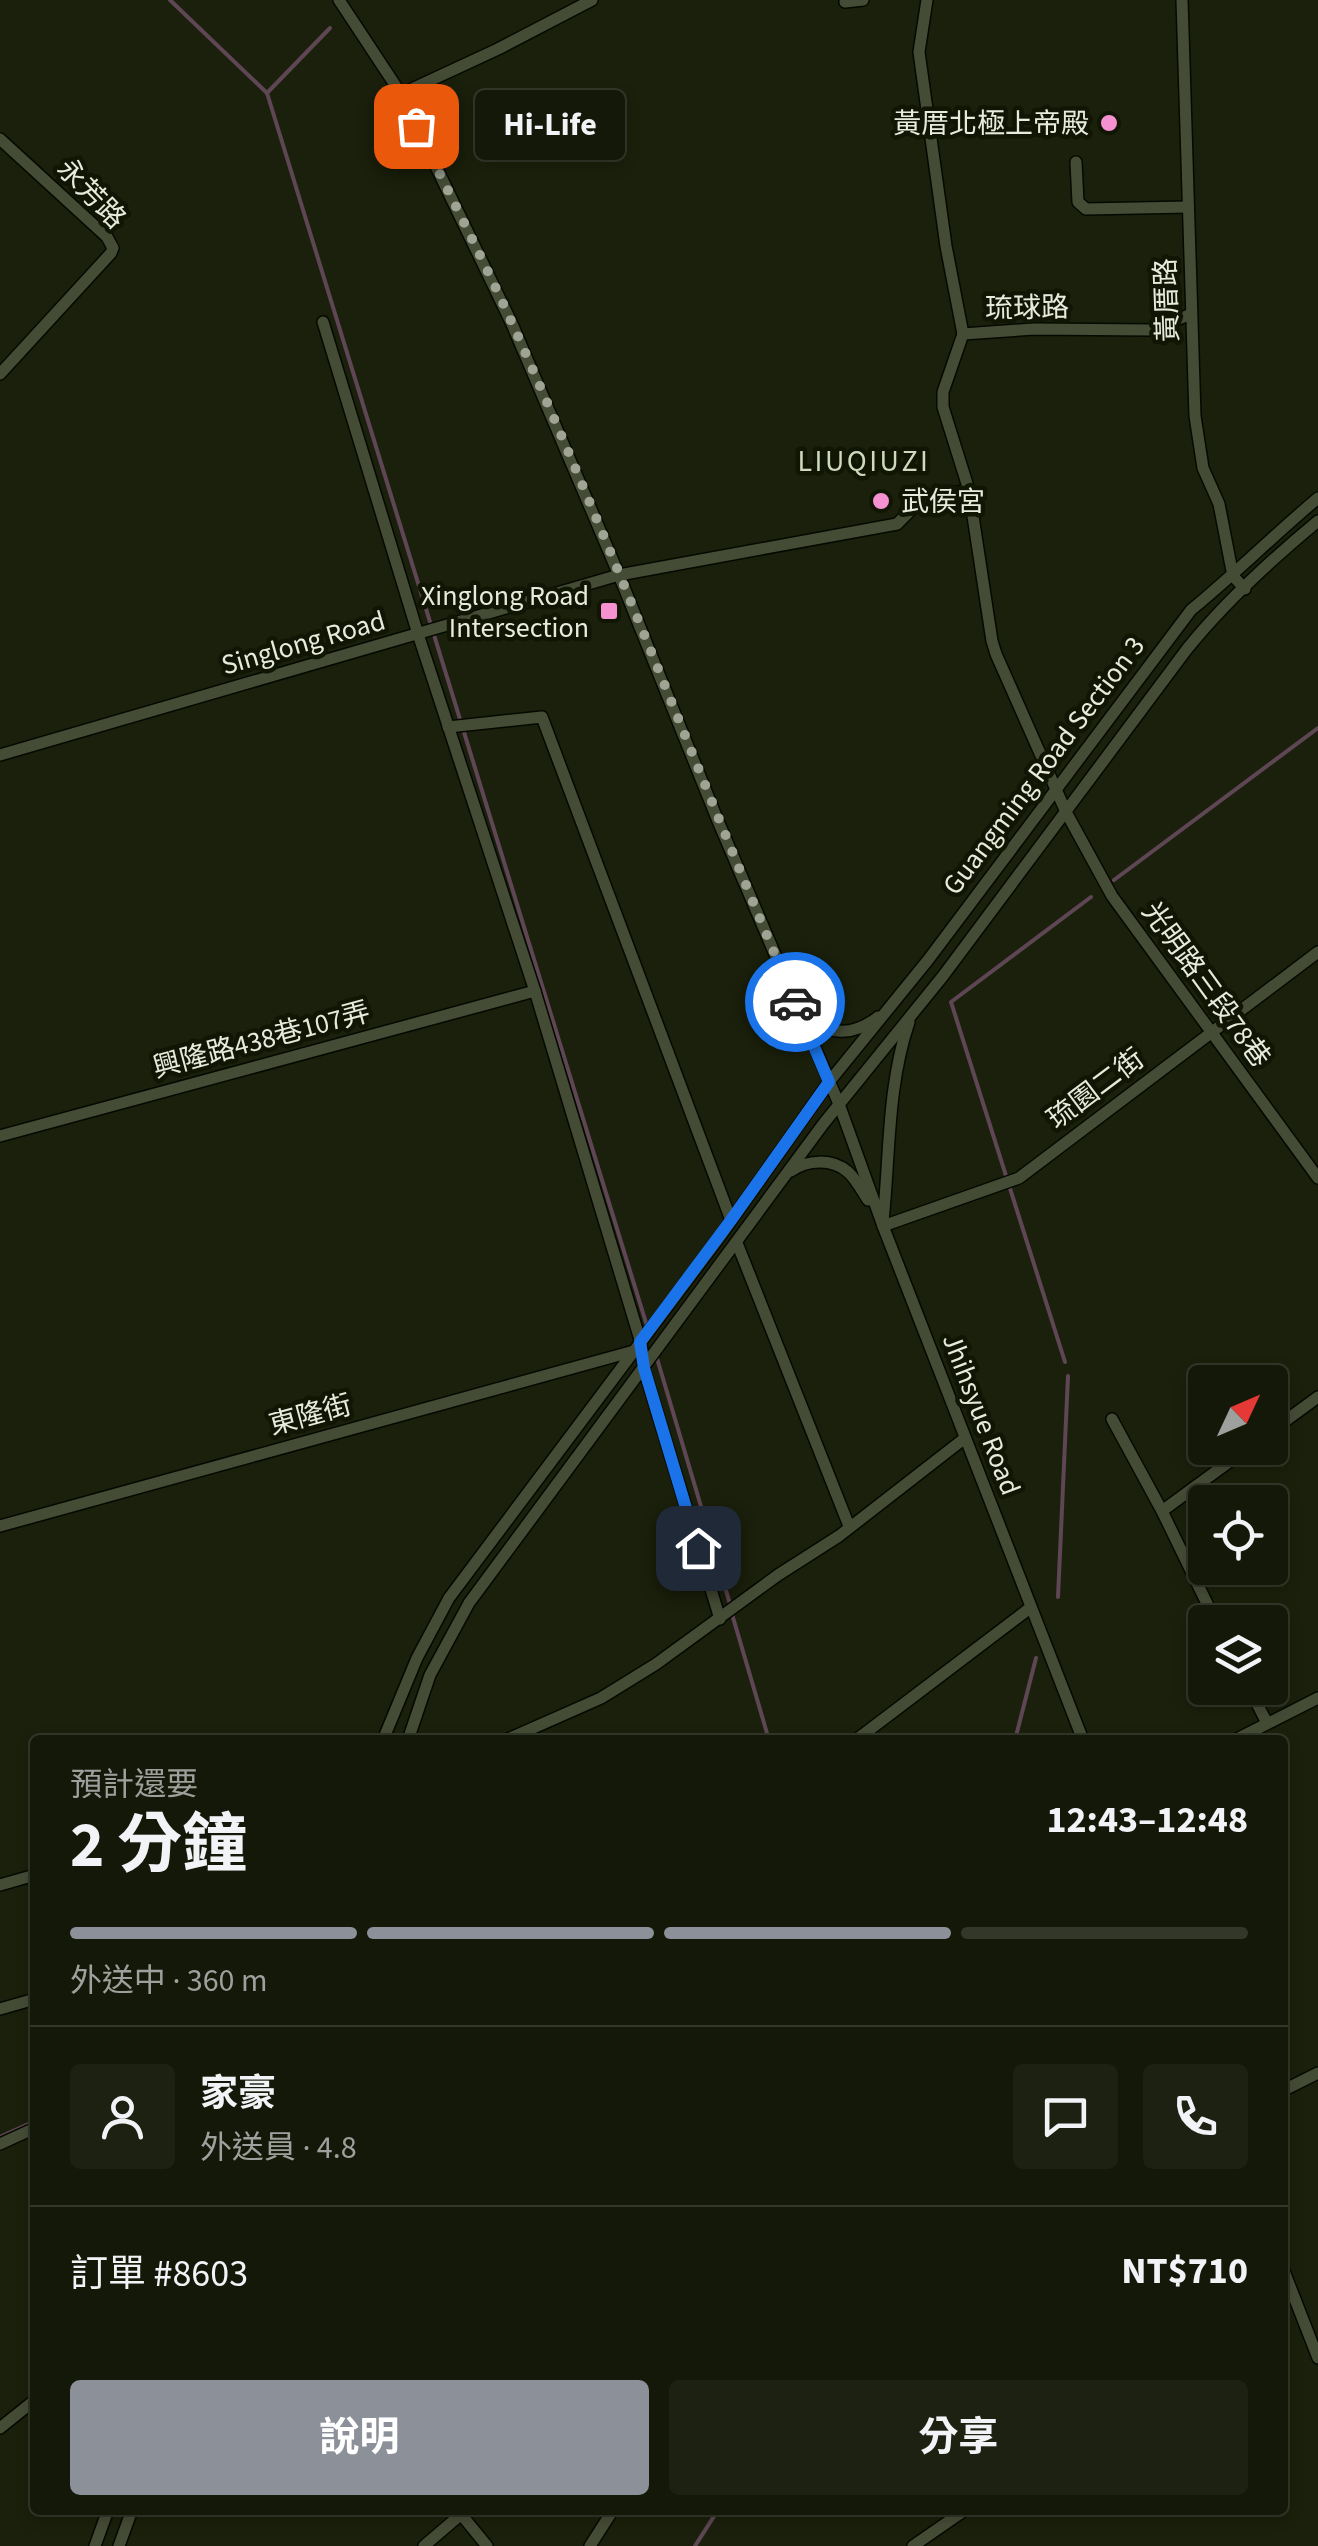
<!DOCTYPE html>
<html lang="zh-TW">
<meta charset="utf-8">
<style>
:root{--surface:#141808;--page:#1d2112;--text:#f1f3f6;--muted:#9da09c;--line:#333729;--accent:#8c9099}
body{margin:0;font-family:"Source Sans 3","Noto Sans TC",sans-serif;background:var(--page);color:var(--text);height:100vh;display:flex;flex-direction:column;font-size:38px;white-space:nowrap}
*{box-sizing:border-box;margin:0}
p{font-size:32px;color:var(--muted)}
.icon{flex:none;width:55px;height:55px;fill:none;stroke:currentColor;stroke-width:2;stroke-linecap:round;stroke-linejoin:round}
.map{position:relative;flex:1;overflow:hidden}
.details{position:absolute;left:30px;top:1735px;width:1258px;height:780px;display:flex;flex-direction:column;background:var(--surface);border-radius:10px;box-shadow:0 5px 15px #0003,0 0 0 2px var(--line)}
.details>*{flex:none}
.needle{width:65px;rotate:46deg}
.buttons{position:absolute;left:1188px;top:1365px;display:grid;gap:20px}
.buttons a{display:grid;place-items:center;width:100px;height:100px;border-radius:10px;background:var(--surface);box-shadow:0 5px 15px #0003,0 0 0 2px var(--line);font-size:50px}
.pin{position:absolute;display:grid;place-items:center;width:85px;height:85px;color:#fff;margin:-42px;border-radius:20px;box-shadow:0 5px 15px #0006}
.courier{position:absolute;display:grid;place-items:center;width:100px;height:100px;margin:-50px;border:8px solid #1a73e8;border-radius:50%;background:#fff;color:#222;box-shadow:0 2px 12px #0007}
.bubble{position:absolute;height:70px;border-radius:10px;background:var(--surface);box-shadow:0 5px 15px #0003,0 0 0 2px var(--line);font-size:32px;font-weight:700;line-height:70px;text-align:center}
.headline em{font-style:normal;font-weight:700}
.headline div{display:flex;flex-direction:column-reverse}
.headline{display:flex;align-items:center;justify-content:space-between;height:170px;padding:0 40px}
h1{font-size:65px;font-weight:700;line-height:75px}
.bar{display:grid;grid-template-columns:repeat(4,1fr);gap:15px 10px;align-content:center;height:120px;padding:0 40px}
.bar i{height:12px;border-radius:8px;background:var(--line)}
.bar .active{background:var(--accent)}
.bar p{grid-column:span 4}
.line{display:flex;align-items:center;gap:25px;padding:0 40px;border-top:2px solid var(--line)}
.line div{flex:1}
.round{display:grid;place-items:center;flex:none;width:105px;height:105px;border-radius:10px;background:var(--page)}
.cta{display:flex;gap:20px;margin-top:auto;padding:20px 40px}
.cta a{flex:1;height:115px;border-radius:10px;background:var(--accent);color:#fff;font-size:40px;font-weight:700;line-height:115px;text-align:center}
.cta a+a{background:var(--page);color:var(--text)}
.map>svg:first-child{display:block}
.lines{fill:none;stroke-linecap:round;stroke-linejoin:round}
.stream{stroke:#5f4654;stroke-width:4}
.minor-casing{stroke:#060900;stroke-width:14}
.minor{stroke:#454c36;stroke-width:11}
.done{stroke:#9fa494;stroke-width:10;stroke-dasharray:0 18}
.route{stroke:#1a73e8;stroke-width:12}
.poi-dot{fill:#f591d1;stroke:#111604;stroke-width:4}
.labels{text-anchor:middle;stroke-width:9;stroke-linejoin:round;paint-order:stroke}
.poi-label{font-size:28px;fill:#e6ebdd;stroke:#111604;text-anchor:end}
.street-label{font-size:28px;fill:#e6ebdd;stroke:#111604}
.neighbourhood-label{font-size:30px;letter-spacing:2.5px;fill:#d0d9be;stroke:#111604}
</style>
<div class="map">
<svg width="1318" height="2546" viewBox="0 0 1318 2546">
<rect width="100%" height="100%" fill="#1a200b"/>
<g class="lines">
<g class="stream">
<path d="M170,0L267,93L647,1326"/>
<path d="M267,93L330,28"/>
<path d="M1114,880L1318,728"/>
<path d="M656,1355L730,1604"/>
<path d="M1065,1362L951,1002L1091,897"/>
<path d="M1058,1597L1068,1376"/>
<path d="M732,1614L769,1740"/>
<path d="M1015,1740L1036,1658"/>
<path d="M0,2137L35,2121"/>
<path d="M695,2546L718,2510"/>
</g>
<defs>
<g id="minor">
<path d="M339,0L401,94L512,324L619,575L718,821L839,1104L883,1226L1083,1740"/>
<path d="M927,0L919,52L946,246L963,334"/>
<path d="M1182,0L1195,416L1203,468L1219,504L1233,576L1245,589"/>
<path d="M845,2L863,0"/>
<path d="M401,94L498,49L592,0"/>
<path d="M0,139L107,237L113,248L111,253L0,374"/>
<path d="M1076,162L1078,202L1086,209L1188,207"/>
<path d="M323,322L418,634L535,991L641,1343L644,1369L720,1619"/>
<path d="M963,334L943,392V407L969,490L992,641L996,654L1066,812L1112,896L1318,1178"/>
<path d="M963,334L1034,329L1152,330L1191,314"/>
<path d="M448,727L542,717L731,1220"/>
<path d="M0,755L619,575L897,524L922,499L969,490"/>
<path d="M802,1010C825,1036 851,1038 878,1017"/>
<path d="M0,1136L535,991"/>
<path d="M791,1171C807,1160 832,1158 848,1172C856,1179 862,1191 868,1200"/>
<path d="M883,1221C890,1154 887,1087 909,1022"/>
<path d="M883,1226L1019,1178L1318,952"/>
<path d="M737,1243L849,1526"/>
<path d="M1112,1419L1162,1511L1216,1622"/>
<path d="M1270,1432L1318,1397"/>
<path d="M1162,1511L1248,1448"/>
<path d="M0,1526L634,1351"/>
<path d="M1249,1688L1267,1723"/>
<path d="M383,1740L417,1658L449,1598L721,1235L829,1082L928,960L1191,610C1235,574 1275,534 1318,498"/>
<path d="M408,1740L430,1675L469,1603L824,1123L943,976L1187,649C1225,602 1272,559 1318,521"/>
<path d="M506,1740L601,1698L656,1664L778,1575L839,1536L965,1438"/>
<path d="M856,1740L1030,1608"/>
<path d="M1235,1740L1318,1698"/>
<path d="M0,1885L35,1875"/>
<path d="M0,2009L35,1999"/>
<path d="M1282,2091L1318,2073"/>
<path d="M0,2144L35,2128"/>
<path d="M1282,2266L1318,2358"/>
<path d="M0,2428L35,2400"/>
<path d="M460,2513L487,2546"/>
<path d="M95,2546L108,2510"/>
<path d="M119,2546L132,2510"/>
<path d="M424,2546L466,2510"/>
<path d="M590,2546L613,2510"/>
<path d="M913,2546L965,2510"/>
</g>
</defs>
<use href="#minor" class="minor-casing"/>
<use href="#minor" class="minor"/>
</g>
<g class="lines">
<path class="done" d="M416,126C448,191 482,257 512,323C613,547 699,777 795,1002"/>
<path class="route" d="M698,1548L644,1368L640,1342L731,1220L829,1082L795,1002"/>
</g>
<g class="poi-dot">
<circle cx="1109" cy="123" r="10"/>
<circle cx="881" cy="501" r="10"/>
<rect x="599" y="601" width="20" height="20" rx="5"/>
</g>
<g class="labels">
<g class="poi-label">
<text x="1089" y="133">黃厝北極上帝殿</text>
<text x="901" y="511" text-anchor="start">武侯宮</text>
<text x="589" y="605">Xinglong Road<tspan x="589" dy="32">Intersection</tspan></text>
</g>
<g class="street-label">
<text transform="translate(92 193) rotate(46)" y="10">永芳路</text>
<text transform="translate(1166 300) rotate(-92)" y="10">黃厝路</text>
<text transform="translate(1027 307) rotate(-1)" y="10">琉球路</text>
<text transform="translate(303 642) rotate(-16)" y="10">Singlong Road</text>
<text transform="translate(1043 765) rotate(-53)" y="10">Guangming Road Section 3</text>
<text transform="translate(1207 984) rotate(54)" y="10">光明路三段78巷</text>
<text transform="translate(261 1039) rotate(-15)" y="10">興隆路438巷107弄</text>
<text transform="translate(1095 1088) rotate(-37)" y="10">琉園二街</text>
<text transform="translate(310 1414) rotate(-15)" y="10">東隆街</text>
<text transform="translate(982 1414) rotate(69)" y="10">Jhihsyue Road</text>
</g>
<g class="neighbourhood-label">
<text x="864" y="471">LIUQIUZI</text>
</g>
</g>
</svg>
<div class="buttons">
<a><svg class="needle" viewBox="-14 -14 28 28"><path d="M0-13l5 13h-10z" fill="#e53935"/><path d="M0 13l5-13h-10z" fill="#9da09c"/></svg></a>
<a><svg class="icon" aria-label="locate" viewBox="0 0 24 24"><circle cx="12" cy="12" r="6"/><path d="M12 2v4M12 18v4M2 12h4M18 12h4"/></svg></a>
<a><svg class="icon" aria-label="layers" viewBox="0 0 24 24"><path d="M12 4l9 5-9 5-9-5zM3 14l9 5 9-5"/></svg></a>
</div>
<div class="pin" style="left:416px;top:126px;background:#ea580c"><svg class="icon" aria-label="bag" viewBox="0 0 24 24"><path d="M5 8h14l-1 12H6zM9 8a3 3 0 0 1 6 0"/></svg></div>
<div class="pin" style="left:698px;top:1548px;background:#1f2937"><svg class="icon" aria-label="home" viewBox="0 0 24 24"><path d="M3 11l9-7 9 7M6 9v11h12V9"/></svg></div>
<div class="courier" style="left:795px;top:1002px"><svg class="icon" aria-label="car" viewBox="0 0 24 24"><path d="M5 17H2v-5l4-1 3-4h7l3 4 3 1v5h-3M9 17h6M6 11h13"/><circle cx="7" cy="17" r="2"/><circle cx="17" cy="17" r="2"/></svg></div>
<div class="bubble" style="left:475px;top:90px;width:150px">Hi-Life</div>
<section class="details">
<div class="headline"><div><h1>2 分鐘</h1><p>預計還要</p></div><em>12:43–12:48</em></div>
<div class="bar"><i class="active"></i><i class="active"></i><i class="active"></i><i></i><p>外送中 · 360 m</p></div>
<div class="line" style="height:180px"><a class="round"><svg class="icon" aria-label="person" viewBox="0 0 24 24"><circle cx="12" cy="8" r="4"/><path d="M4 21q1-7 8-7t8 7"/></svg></a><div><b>家豪</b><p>外送員 · 4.8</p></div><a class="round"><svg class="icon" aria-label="chat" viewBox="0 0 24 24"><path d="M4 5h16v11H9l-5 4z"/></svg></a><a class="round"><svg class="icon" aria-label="phone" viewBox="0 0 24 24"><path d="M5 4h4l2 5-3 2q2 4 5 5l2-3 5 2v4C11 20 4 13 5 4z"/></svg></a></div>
<div class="line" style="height:130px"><div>訂單 #8603</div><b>NT$710</b></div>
<div class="cta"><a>說明</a><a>分享</a></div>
</section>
</div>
